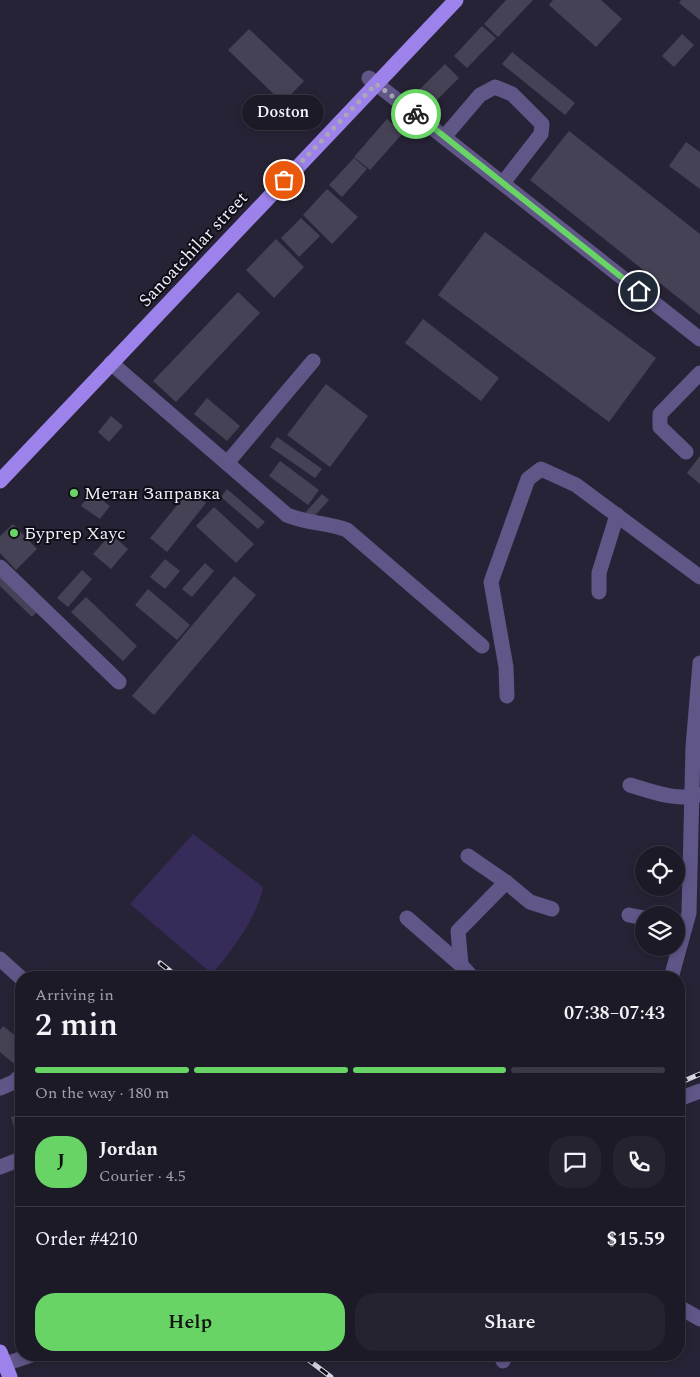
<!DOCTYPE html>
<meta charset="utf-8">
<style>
:root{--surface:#1d1a28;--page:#252330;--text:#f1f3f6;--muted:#a0a1a8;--line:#3b3845;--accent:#67d465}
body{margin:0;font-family:Spectral,serif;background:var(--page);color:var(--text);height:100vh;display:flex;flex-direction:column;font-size:19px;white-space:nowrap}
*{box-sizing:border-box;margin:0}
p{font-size:16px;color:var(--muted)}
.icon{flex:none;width:28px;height:28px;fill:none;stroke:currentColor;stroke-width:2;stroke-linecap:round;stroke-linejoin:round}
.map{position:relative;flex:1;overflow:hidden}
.side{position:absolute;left:15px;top:971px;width:670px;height:390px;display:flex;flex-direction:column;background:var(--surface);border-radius:20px;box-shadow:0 2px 8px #0003,0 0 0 1px var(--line)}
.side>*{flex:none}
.buttons{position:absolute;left:635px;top:846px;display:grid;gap:10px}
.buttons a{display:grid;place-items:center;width:50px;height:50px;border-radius:50%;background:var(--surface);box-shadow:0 2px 8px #0003,0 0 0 1px var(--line);font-size:25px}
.pin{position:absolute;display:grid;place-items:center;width:42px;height:42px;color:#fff;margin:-21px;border:2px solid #fff;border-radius:50%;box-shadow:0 1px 5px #0007}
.courier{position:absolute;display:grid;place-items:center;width:50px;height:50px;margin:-25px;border:4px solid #67d465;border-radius:50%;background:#fff;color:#222;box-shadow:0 1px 6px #0007}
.bubble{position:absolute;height:35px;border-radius:18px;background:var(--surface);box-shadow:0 2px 8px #0003,0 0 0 1px var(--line);font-size:16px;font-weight:600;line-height:35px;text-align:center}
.overview em{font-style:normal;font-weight:600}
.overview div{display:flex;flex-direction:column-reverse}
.overview{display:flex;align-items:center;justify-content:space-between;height:85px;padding:0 20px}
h1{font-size:32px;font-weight:600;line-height:38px}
.bar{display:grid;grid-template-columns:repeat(4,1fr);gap:8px 5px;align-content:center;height:60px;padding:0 20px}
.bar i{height:6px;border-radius:4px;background:var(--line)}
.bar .current{background:var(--accent)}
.bar p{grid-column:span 4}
.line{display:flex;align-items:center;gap:12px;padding:0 20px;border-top:1px solid var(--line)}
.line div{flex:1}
.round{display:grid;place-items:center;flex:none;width:52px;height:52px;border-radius:20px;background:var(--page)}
.cta{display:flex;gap:10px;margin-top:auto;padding:10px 20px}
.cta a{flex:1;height:58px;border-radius:20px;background:var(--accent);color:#111;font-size:20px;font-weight:600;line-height:58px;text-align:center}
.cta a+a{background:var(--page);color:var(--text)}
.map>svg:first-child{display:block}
.green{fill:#372b5a}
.building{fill:#464256}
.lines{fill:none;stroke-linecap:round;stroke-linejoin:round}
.minor{stroke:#615688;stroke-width:15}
.major{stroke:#9c82ea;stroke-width:15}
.rail-casing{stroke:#d7d5e2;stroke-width:5}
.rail{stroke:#0f0e16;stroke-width:3;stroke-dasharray:9;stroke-linecap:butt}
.done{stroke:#aaa7b5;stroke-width:5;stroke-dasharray:0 9}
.route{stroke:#67d465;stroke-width:6}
.poi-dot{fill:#67d465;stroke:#0f0e16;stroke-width:2}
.labels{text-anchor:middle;stroke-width:4;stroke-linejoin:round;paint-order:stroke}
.street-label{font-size:18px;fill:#f0eefa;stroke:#0f0e16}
.poi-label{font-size:18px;fill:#f0eefa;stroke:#0f0e16;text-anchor:start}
</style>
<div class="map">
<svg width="700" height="1377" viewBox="0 0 700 1377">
<rect width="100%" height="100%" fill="#272336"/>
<path class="green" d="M193,834L263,887C257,918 232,950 212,974L130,904Z"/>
<g class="building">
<path d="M506,0H533L498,37L484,24Z"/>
<path d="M553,0H601L622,19L596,47L549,5Z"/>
<path d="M681,0H700V20L679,3Z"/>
<path d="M482,26L496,38L467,68L454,56Z"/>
<path d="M249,29L304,81L283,103L228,50Z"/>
<path d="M682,34L694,45L674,67L662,56Z"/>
<path d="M512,52L575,103L565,115L502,64Z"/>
<path d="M445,64L459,78L428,109L414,95Z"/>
<path d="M387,119L403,133L370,170L354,157Z"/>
<path d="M569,131L700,234V315L530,180Z"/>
<path d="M686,142L700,152V189L669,166Z"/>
<path d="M354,158L367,169L342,197L329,185Z"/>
<path d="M327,189L358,217L332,244L303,215Z"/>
<path d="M301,218L320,236L299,257L281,238Z"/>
<path d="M485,232L656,358L609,422L438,295Z"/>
<path d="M276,239L304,267L274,298L246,270Z"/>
<path d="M238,292L260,313L176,402L153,381Z"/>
<path d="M423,319L499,378L481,401L405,343Z"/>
<path d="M326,384L368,416L330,467L287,435Z"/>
<path d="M207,398L240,426L227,441L194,414Z"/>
<path d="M111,416L123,426L109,442L98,432Z"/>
<path d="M277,437L322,469L315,478L270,447Z"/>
<path d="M700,456V484L687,473Z"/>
<path d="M280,461L319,490L308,505L269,476Z"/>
<path d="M227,489L265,522L258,529L221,497Z"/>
<path d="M190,490L206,503L167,552L150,538Z"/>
<path d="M91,492L110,506L100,519L81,506Z"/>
<path d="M322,494L329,500L311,520L304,514Z"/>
<path d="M214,507L254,544L236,563L196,526Z"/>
<path d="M13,524L37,549L16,570L0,553V536Z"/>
<path d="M111,534L128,549L111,569L93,554Z"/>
<path d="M165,559L180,571L165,589L150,577Z"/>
<path d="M205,563L214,571L192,597L182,589Z"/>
<path d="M82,570L92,579L68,607L57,598Z"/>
<path d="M0,575L38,611L32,617L0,586Z"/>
<path d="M234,576L256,595L154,715L132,696Z"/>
<path d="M148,589L190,625L177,640L135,605Z"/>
<path d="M86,597L137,646L123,661L71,612Z"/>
<path d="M3,1026L21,1040V1065L19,1068L0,1052V1030Z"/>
<path d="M18,1115L21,1126V1147L20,1148L11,1117Z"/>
</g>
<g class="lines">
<g class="minor">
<path d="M369,78L700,339"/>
<path d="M445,136L480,95L495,87L512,94L542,124L541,134L503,183"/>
<path d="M111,363L287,515C308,524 327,522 347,530L482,646"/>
<path d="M686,452L660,427V414L700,373"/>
<path d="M227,463L313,361"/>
<path d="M0,567L119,682"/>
<path d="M599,592V573L617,515"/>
<path d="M507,696L506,667L491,582L528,479L541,469L576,485L700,577"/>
<path d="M630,785C653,792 676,801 699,795"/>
<path d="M468,856L506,882L530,902L552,909"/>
<path d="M629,915L644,918"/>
<path d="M407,918L461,965"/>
<path d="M0,959L21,978"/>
<path d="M473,978L461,965L458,931L506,882"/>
<path d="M671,978L689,913L693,747L700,663"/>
<path d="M0,1088L14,1082L21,1075"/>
<path d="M679,1099L700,1091"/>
<path d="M0,1167L21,1159"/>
<path d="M679,1307L700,1319"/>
<path d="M503,1361L506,1355"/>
<path d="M5,1364L32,1355"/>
</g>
<g class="major">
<path d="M0,481L456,0"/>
<path d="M0,1352L10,1377"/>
</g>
<defs>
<g id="rail">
<path d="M160,963L179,978"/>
<path d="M679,1083L700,1074"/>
<path d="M306,1358L331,1377"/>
</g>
</defs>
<use href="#rail" class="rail-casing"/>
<use href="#rail" class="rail"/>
</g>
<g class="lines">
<path class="done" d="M284,180L376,84L416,114"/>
<path class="route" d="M416,114L639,291"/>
</g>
<g class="poi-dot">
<circle cx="74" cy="493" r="5"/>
<circle cx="14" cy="533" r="5"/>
</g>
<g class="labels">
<g class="street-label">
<text transform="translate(193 249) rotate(-47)" y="6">Sanoatchilar street</text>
</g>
<g class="poi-label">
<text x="84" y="499">Метан Заправка</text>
<text x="24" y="539">Бургер Хаус</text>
</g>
</g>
</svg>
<div class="buttons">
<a><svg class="icon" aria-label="locate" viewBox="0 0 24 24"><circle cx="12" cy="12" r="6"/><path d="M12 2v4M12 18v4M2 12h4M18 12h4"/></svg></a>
<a><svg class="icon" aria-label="layers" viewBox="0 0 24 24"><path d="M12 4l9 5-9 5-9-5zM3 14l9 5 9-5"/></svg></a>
</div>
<div class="pin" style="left:284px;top:180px;background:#ea580c"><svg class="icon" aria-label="bag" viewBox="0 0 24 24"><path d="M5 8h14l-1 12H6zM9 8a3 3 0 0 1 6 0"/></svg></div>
<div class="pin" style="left:639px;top:291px;background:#1f2937"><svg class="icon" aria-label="home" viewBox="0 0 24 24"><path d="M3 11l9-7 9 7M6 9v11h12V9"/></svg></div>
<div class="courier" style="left:416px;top:114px"><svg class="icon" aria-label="bike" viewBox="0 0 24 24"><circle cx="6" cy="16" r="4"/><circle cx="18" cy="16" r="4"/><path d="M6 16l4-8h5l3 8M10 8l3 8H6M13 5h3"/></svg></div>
<div class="bubble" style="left:242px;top:95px;width:82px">Doston</div>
<section class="side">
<div class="overview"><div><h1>2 min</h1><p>Arriving in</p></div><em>07:38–07:43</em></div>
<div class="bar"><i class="current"></i><i class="current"></i><i class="current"></i><i></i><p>On the way · 180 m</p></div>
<div class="line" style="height:90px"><b class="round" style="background:var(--accent);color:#111">J</b><div><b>Jordan</b><p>Courier · 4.5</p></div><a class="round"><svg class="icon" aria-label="chat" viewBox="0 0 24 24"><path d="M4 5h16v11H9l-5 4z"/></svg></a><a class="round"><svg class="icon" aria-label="phone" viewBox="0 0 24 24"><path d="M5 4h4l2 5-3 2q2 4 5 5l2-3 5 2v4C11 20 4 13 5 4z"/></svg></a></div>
<div class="line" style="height:65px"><div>Order #4210</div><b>$15.59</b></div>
<div class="cta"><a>Help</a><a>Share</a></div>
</section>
</div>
